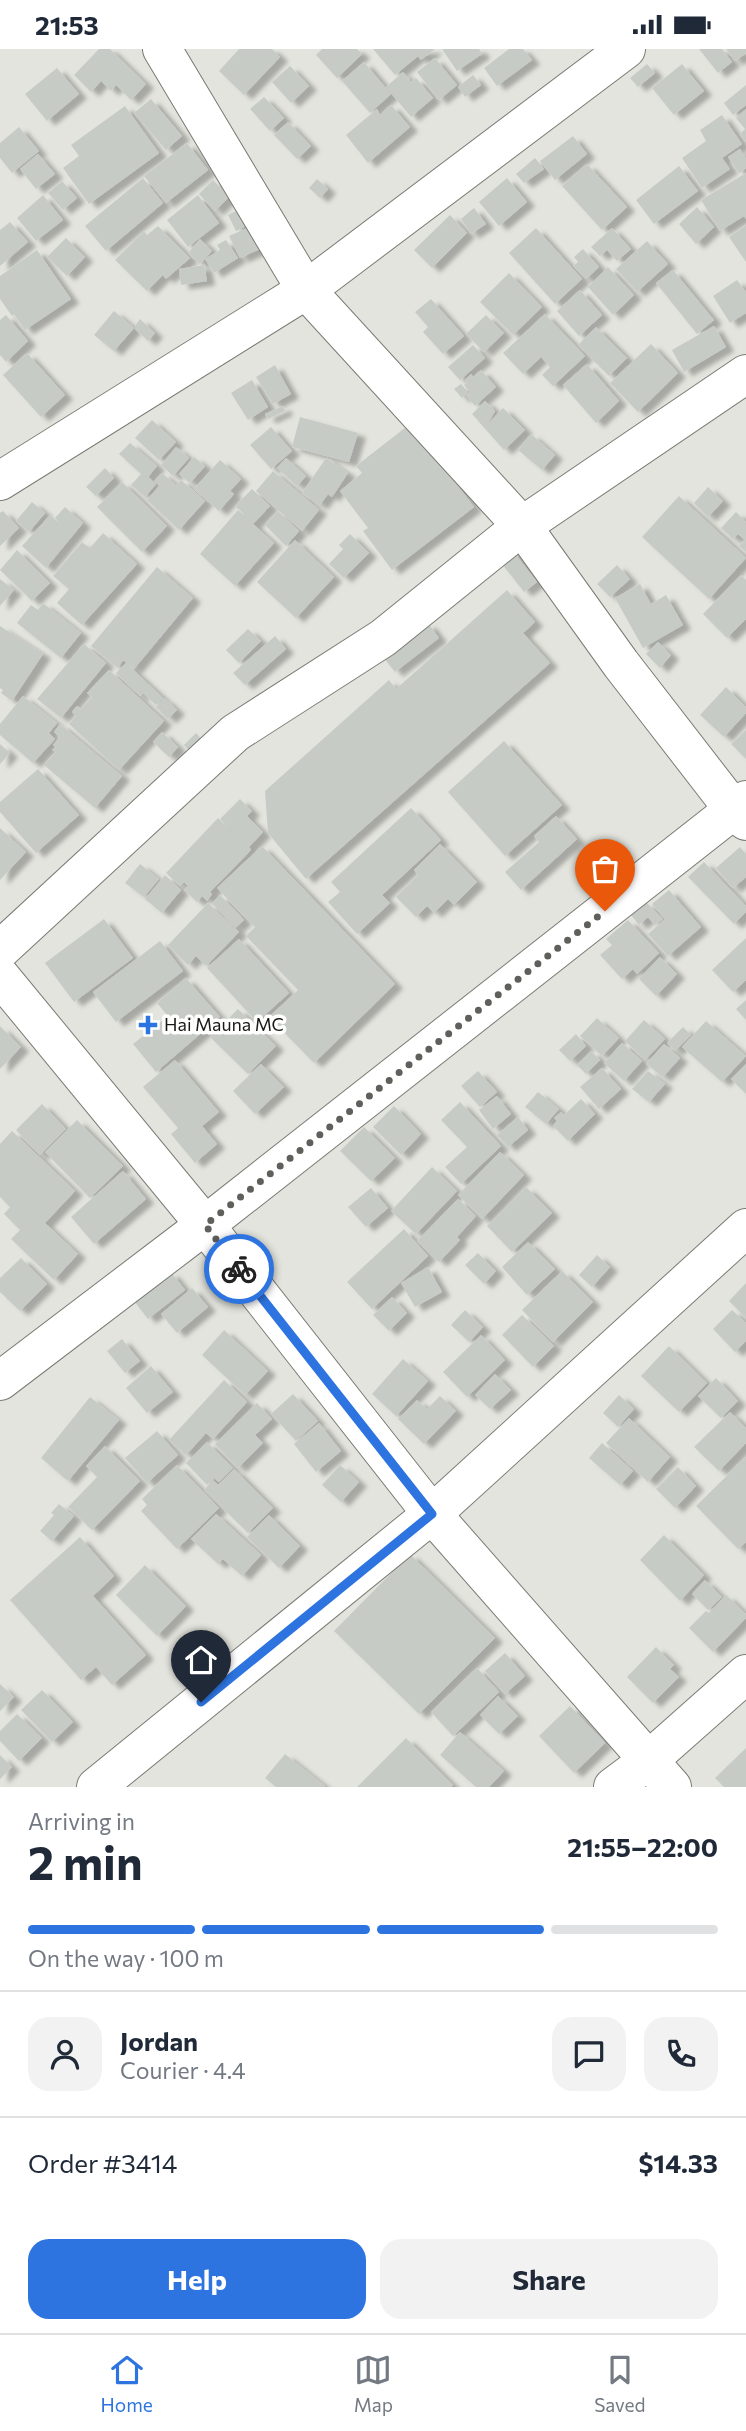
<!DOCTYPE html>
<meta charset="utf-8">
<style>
:root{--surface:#fff;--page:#f2f2f3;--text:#1f2937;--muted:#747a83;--line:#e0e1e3;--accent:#2d74e0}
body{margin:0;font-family:Commissioner,sans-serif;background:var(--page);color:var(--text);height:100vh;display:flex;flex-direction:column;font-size:26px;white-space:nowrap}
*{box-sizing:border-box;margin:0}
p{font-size:23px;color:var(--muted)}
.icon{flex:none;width:38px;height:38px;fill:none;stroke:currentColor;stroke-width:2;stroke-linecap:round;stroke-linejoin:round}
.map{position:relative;height:1738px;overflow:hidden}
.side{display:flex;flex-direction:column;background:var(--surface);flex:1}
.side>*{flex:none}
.pin{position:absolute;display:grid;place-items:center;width:60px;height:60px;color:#fff;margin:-72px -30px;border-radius:50% 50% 50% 0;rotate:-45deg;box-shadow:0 0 7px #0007}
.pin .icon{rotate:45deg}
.courier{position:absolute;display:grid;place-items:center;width:70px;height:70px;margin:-35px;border:5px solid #2d74e0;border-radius:50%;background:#fff;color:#222;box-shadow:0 2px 9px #0007}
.headline em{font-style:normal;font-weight:700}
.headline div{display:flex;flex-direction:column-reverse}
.headline{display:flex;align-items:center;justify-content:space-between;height:119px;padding:0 28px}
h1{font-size:46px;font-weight:700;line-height:52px}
.bar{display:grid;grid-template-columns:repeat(4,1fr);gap:10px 7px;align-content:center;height:84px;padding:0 28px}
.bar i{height:9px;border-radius:5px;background:var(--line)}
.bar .selected{background:var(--accent)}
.bar p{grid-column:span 4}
.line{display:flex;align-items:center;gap:18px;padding:0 28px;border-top:2px solid var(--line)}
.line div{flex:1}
.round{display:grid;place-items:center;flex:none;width:74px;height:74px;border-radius:21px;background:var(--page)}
.button{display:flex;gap:14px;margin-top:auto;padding:14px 28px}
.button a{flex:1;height:80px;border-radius:21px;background:var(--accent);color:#fff;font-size:28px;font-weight:700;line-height:80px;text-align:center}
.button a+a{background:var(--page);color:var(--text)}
.status{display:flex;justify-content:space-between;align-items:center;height:49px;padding:0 35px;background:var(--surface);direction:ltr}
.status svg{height:19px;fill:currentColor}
.tabs{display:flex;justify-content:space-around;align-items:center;height:98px;border-top:2px solid var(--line);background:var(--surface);font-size:19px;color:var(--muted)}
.tabs a{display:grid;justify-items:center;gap:4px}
.tabs .selected{color:var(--accent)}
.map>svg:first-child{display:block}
.building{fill:#c7cbc6;filter:url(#shadow)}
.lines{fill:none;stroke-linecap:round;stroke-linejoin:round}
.street-casing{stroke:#7b7b75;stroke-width:40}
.street{stroke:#fff;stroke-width:38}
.done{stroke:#5f5f5c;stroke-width:7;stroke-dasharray:0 12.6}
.route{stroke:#2d74e0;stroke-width:9}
.poi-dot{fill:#2d74e0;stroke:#fffffe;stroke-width:2.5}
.labels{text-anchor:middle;stroke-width:7;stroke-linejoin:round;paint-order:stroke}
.poi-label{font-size:18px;fill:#181816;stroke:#fffffe;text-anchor:start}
</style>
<div class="status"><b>21:53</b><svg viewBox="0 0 49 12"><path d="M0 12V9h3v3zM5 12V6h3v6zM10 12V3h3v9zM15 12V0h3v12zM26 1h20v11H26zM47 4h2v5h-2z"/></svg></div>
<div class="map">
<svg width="746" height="1738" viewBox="0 0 746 1738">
<defs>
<filter id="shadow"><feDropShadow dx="8" dy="4.5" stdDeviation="2" flood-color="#0004"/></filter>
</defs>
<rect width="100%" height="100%" fill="#e4e4de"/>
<g class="building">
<path d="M99,0H110L146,35L131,51L116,36L111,42L101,32L91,43L74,26Z"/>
<path d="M239,0H272L280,8L244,46L219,22Z"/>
<path d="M322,0H357L362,5L337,29L316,6Z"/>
<path d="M373,0H435L421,11L418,7L395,26Z"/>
<path d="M442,0H479L482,5L457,22Z"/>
<path d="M509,0H523L532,11L497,37L484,19Z"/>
<path d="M699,0H722L732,13L718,24Z"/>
<path d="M726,0H746V4L735,12Z"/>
<path d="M435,9L457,36L439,51L417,23Z"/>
<path d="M364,13L391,45L370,64L342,32Z"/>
<path d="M647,15L655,24L638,38L630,29Z"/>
<path d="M682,15L704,42L674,66L652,39Z"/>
<path d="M290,17L309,37L291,54L272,33Z"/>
<path d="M57,19L79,45L47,72L25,45Z"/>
<path d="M403,23L411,33L416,29L433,49L411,68L386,38Z"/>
<path d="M473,26L481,36L465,48L458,38Z"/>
<path d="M746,36V56L733,66L724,54Z"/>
<path d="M264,48L284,69L270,82L250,60Z"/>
<path d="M151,50L182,87L166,101L134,64Z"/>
<path d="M391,56L410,78L368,114L346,86L377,60L380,66Z"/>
<path d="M125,57L159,104L89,155L63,119L79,107L71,96Z"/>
<path d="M746,60V93L740,85L745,80L736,69Z"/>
<path d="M722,66L742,95L722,109L730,120L702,139L682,109L706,92L700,81Z"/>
<path d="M288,73L311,97L297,110L274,86Z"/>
<path d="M19,78L39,102L12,124L0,109V94Z"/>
<path d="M573,87L587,105L555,131L540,112Z"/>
<path d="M187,94L208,121L166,154L144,127Z"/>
<path d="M740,100L746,110V119L739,124L728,108Z"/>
<path d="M38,105L55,125L36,140L20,120Z"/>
<path d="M535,109L544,120L524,134L516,125Z"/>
<path d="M587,115L627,158L602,181L562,137Z"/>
<path d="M679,117L698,142L654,175L636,151Z"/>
<path d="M746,124V170L744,167L720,182L701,151Z"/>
<path d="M143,129L163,154L106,202L85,177Z"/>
<path d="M507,129L527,153L499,177L479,153Z"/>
<path d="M317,130L328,140L320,149L309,139Z"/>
<path d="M213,131L229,148L215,162L199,145Z"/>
<path d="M62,132L77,149L63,161L48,144Z"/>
<path d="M43,146L63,171L36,192L17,169Z"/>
<path d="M198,146L219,174L188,198L167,171Z"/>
<path d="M697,158L714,178L696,195L679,175Z"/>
<path d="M242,159L250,175L236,182L228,166Z"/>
<path d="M474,159L486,175L471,185L461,170Z"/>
<path d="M450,166L467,184L432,219L414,201Z"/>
<path d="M10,173L28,193L0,217V181Z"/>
<path d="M746,176V213L729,188Z"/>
<path d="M158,177L190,209L166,230L163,226L147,242L115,211L144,182L147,186Z"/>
<path d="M252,177L262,199L240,209L229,187Z"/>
<path d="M536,179L582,230L555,255L509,204Z"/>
<path d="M612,179L631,200L617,212L607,201L600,207L591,198Z"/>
<path d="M66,189L85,208L67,227L47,208Z"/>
<path d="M200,190L212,202L200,215L188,204Z"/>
<path d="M226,191L238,209L214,224L205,210L220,201L217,196Z"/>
<path d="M647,192L668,215L637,243L616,220Z"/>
<path d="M583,200L599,218L586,230L573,217L578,213L574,208Z"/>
<path d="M37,201L71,250L25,281L14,265L12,267L0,250V227Z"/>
<path d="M204,216L207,232L181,236L179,220Z"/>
<path d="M608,218L634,246L613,266L588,238Z"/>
<path d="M673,221L714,271L697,285L656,234Z"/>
<path d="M509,224L542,258L513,286L480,253Z"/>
<path d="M737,231L746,243V264L730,274L713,247Z"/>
<path d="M580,241L602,266L579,287L557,262Z"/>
<path d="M431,250L464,287L443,305L423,283L428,278L415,263Z"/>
<path d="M114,262L134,279L114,302L94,286Z"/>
<path d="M545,265L585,307L553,337L542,326L550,318L541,308L523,325L503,304Z"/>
<path d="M6,266L28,292L6,313L0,306V271Z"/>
<path d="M486,266L504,284L484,303L466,285Z"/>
<path d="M140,270L155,284L148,292L135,280V277Z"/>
<path d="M714,277L726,298L684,323L672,301Z"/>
<path d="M596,278L627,309L609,327L578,296Z"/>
<path d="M651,295L678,324L638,363L610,334Z"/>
<path d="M473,296L485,309L460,331L448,318Z"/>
<path d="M27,304L65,346L41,368L3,326Z"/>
<path d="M587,315L619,352L596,374L563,336Z"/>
<path d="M275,316L291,345L273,355L256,328Z"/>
<path d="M481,321L496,338L475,357L466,346L470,343L464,336L468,333L465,331L471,325L473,328Z"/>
<path d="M252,331L268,358L248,371L231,344Z"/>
<path d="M461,335L468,343L462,349L454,340Z"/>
<path d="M485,352L495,362L488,375L503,359L525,381L504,401L472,365Z"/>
<path d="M283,357L285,362L268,370L265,365Z"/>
<path d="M300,368L358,384L349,413L292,398Z"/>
<path d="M152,371L176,393L159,411L135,389Z"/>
<path d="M410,375L474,458L392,521L363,482L368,479L340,442L362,424L356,417Z"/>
<path d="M271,378L292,402L271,420L250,396Z"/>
<path d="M531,385L555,406L542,421L518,401Z"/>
<path d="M130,394L157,417L148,428L156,435L145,448L131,436L141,425L119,405Z"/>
<path d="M176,398L189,409L173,427L161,416Z"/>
<path d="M194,408L205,417L190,434L179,425Z"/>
<path d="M286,409L306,427L297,437L277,419Z"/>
<path d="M326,409L348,424L332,448L328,445L320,456L302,444Z"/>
<path d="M220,411L241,430L230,442L234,445L219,462L194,440Z"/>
<path d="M105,419L114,429L96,447L86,438Z"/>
<path d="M273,422L319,461L302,482L256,442Z"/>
<path d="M162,424L176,436L181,431L205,452L179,481L147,451L160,436L154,432Z"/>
<path d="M122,433L167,477L142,503L97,458Z"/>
<path d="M708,438L723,452L708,468L694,454Z"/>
<path d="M252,440L270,457L253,475L274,494L235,537L200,505L238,461L248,469L235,457Z"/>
<path d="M679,447L746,509L709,550L642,488Z"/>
<path d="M32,453L45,464L29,483L16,472Z"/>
<path d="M65,458L83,474L46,519L22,497L50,466L65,479L55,469Z"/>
<path d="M3,462L19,479L0,497V464Z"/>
<path d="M278,462L299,482L286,497L265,476Z"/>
<path d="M736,463L746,473V503L739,497L745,491L738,485L733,490L721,479Z"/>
<path d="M103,484L137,515L82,576L57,554L69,540L53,527L82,493L90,499Z"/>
<path d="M350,485L369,504L344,529L329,515L343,500L339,496Z"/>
<path d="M295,491L334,528L296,569L257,533Z"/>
<path d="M511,500L537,533L524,543L498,510Z"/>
<path d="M17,501L50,534L32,552L0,521Z"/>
<path d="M617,516L630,530L610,548L597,535Z"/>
<path d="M157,518L193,549L134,620L123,611L118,619L91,597Z"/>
<path d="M741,526L746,531V570L727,589L703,565Z"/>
<path d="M0,530L14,541L0,557Z"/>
<path d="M640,535L651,555L666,546L683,576L643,599L615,549Z"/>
<path d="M507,541L535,573L523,584L550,614L306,830L268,784L265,742L389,631L396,640Z"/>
<path d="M43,554L81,584L61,609L17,574L31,556L38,561Z"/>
<path d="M428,574L439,589L395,623L383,608Z"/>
<path d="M0,577L43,605L12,652L1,644L3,641L0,639Z"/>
<path d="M248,580L261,592L239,614L226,601Z"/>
<path d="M275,587L286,600L245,636L233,624Z"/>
<path d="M658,593L671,606L660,619L646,605Z"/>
<path d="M84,595L106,614L61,669L37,650Z"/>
<path d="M126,614L163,649L156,656L143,644L140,647L116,624Z"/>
<path d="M109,621L164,672L119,721L69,675L76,667L72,663L77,657L81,660L92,648L87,644Z"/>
<path d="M726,638L746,658V664L724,688L700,666Z"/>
<path d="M23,647L57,674L49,684L55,690L33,714L0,686V675Z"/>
<path d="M164,649L177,661L168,670L156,658Z"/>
<path d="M60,675L122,727L95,759L44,716L56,703L52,701L55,698L53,696L60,688L54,683Z"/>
<path d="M746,681V710L731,695Z"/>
<path d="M162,683L178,698L169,708L153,693Z"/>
<path d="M196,684L204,693L192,705L184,696Z"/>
<path d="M504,692L562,756L505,807L448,743Z"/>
<path d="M0,695L10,704L0,715Z"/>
<path d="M38,720L79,766L36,804L0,763V753Z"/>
<path d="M240,750L252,762L247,767L263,783L249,798L251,801L210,843L212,845L207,852L202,847L197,853L184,841L188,837L184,833L180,837L166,824L218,769L240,790L220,770Z"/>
<path d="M411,759L441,791L382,846L390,854L357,885L328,853L340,843L331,833Z"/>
<path d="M556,767L577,790L521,841L505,823L539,793L534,787Z"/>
<path d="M0,779L26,803L0,831Z"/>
<path d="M440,795L477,833L454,856L448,850L434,864L427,857L416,868L396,848L418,826L414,821Z"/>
<path d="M262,797L395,935L314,1014L269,968L298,941L246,887L255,878L217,839Z"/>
<path d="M740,798L746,805V828L733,839L716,819Z"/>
<path d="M704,813L746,857V863L734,875L688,828Z"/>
<path d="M140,815L159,830L144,848L125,834Z"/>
<path d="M165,826L181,841L162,864L145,850Z"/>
<path d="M669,841L701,878L668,907L648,885L665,870L652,855Z"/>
<path d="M220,846L244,871L235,879L212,854Z"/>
<path d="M646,853L663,870L655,876L648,868L639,876L631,866Z"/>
<path d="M208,854L239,883L206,917L196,907L188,916L168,896Z"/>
<path d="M104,870L133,909L74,953L45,914Z"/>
<path d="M628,871L659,904L637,925L633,920L622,930L600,906L612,896L606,890Z"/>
<path d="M746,889V931L733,943L712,921Z"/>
<path d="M239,890L289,944L257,973L207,919Z"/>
<path d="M160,892L183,922L116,973L93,943Z"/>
<path d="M660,908L677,925L656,947L639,930Z"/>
<path d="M186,929L220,968L156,1023L133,995L168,967L157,954Z"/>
<path d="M746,951V971L736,960Z"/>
<path d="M238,960L276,997L248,1025L210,988Z"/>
<path d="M597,969L619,989L602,1007L580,987Z"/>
<path d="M644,971L665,990L645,1011L625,992Z"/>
<path d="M706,972L746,1007L722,1033L682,998Z"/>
<path d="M0,977L21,998L0,1020Z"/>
<path d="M683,978L691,986L675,1002L667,994Z"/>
<path d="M576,985L586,997L570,1012L559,1001Z"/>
<path d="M622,994L642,1012L624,1032L604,1014Z"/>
<path d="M664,995L680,1009L663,1028L646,1015Z"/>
<path d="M591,1002L600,1011L586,1025L577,1016Z"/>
<path d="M175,1011L219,1063L202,1077L217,1095L195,1114L171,1085L178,1079L143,1038Z"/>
<path d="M261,1015L284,1038L255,1065L233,1042Z"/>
<path d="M746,1015V1045L731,1030Z"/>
<path d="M602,1019L621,1040L599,1060L580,1038Z"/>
<path d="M478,1022L497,1043L480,1058L461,1037Z"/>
<path d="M648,1022L665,1035L649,1053L632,1040Z"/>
<path d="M538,1043L559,1060L546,1075L525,1058Z"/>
<path d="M497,1047L511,1065L493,1080L479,1061Z"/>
<path d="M581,1050L595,1065L568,1092L553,1077L557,1072L554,1069L561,1063L564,1066Z"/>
<path d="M460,1053L501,1097L461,1135L445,1118L467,1098L441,1071Z"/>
<path d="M42,1055L66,1080L40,1106L16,1081Z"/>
<path d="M394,1057L421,1085L401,1106L373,1078Z"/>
<path d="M518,1068L528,1081L508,1098L497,1086Z"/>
<path d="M77,1071L123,1117L90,1149L45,1103Z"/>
<path d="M364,1078L395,1109L371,1132L340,1102Z"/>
<path d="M12,1082L75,1142L45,1174L78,1205L54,1231L11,1190L20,1181L4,1165L10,1158L0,1148V1095Z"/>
<path d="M500,1103L524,1126L482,1170L458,1146Z"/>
<path d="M432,1118L457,1142L416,1185L391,1162Z"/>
<path d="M123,1122L146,1150L94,1195L71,1168Z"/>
<path d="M526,1138L552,1164L512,1203L487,1177Z"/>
<path d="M371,1139L388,1159L366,1178L348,1158Z"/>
<path d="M458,1150L476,1167L457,1188L460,1191L439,1213L417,1192Z"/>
<path d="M404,1180L428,1207L372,1260L347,1233Z"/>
<path d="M528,1193L555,1220L527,1246L502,1218Z"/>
<path d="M478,1204L496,1222L484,1235L465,1216Z"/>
<path d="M597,1206L610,1218L592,1238L579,1226Z"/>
<path d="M21,1209L47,1235L20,1262L0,1243V1229Z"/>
<path d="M428,1218L442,1243L415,1258L401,1234Z"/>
<path d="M562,1222L593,1253L553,1293L522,1261Z"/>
<path d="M171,1223L185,1241L148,1270L134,1252Z"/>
<path d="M746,1234V1269L729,1252Z"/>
<path d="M192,1239L208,1258L177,1284L161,1265Z"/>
<path d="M392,1248L407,1264L389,1282L373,1266Z"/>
<path d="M465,1261L483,1278L469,1293L451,1276Z"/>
<path d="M732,1261L746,1274V1292L735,1303L713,1280Z"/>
<path d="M522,1266L554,1297L533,1318L502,1286Z"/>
<path d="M224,1281L268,1322L245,1346L202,1306Z"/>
<path d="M481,1286L505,1311L467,1348L443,1323Z"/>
<path d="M122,1290L140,1312L125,1324L107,1302Z"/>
<path d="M669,1297L707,1334L679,1363L641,1327Z"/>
<path d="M403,1310L428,1332L396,1367L372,1345Z"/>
<path d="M151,1317L173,1343L147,1364L126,1339Z"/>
<path d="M495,1325L511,1341L490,1360L475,1346Z"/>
<path d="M716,1329L738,1352L721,1369L698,1347Z"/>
<path d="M224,1331L247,1353L213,1390L206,1384L186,1406L169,1391Z"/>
<path d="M293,1345L318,1372L296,1392L271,1365Z"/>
<path d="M619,1346L634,1360L618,1378L603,1364Z"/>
<path d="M440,1347L456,1362L424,1395L398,1370L417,1351L427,1360Z"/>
<path d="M90,1348L119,1371L68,1432L41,1409Z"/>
<path d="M257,1354L272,1370L255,1386L263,1394L238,1419L215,1395Z"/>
<path d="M730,1363L746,1379V1394L719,1422L694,1398Z"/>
<path d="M629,1369L670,1408L648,1433L606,1394Z"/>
<path d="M319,1374L341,1402L316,1423L294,1395Z"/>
<path d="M157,1382L178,1406L147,1434L125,1409Z"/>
<path d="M207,1393L233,1419L219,1433L215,1430L216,1428L207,1436L186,1414Z"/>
<path d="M602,1394L633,1422L620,1436L589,1409Z"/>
<path d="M105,1397L140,1432L92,1481L68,1458L97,1428L86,1417Z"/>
<path d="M746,1408V1493L738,1500L696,1457Z"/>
<path d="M177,1416L219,1459L177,1500L141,1462L147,1456L142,1450Z"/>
<path d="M340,1416L359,1433L341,1453L322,1436Z"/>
<path d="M678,1418L696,1437L675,1459L656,1440Z"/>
<path d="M234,1420L273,1459L248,1484L204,1441L213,1431L218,1436Z"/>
<path d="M59,1455L74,1467L52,1492L40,1482L54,1466L51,1464Z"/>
<path d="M216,1465L261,1506L242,1527L223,1510L218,1515L191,1490Z"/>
<path d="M269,1466L300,1497L279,1519L247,1488Z"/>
<path d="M664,1486L704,1526L680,1552L640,1511Z"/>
<path d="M80,1488L114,1527L93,1547L146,1606L112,1636L96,1618L81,1631L10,1551Z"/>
<path d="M410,1505L495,1589L419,1665L334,1582Z"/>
<path d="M145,1516L186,1557L157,1587L116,1546Z"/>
<path d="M705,1531L722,1548L708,1561L692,1545Z"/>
<path d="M726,1546L746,1565V1569L713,1603L689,1579L706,1562L709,1564Z"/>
<path d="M656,1598L674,1616L670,1620L679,1628L653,1654L627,1628Z"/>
<path d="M505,1604L525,1627L505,1645L485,1622Z"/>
<path d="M477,1619L499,1643L453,1687L431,1663Z"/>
<path d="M0,1635L14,1648L0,1662Z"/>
<path d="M42,1641L73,1673L52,1693L21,1661Z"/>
<path d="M498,1647L518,1667L499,1685L480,1666Z"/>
<path d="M570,1657L605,1694L574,1724L539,1687Z"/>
<path d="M17,1665L42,1689L19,1712L0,1692V1682Z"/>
<path d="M460,1683L504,1722L489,1738H476L440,1706Z"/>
<path d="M406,1689L453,1736L451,1738H357Z"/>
<path d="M746,1699V1738H724L715,1729Z"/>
<path d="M285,1705L325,1737L324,1738H276L265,1729Z"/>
<path d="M0,1706L12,1718L0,1730Z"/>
</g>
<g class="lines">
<defs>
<g id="street">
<path d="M162,0L306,241L522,477L621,615L734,761L746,772"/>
<path d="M0,432L306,241L626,0"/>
<path d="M0,901L235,684L383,589L522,477L746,325"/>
<path d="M0,927L205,1176L432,1465L672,1738"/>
<path d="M0,1332L205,1176L746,751"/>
<path d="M96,1738L432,1465L746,1179"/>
<path d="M613,1738L649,1711L746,1625"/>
</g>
</defs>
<use href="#street" class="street-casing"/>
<use href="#street" class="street"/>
</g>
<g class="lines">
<path class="done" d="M239,1220L205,1176L605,862"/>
<path class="route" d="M201,1653L432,1465L239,1220"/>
</g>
<path class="poi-dot" d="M144.5 965.5h7v7h7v7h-7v7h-7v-7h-7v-7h7z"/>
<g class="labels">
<g class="poi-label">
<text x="164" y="982">Hai Mauna MC</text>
</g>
</g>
</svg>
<div class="pin" style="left:605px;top:862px;background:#ea580c"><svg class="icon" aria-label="bag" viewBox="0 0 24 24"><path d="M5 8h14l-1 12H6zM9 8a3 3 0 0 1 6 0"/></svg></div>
<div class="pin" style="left:201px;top:1653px;background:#1f2937"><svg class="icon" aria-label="home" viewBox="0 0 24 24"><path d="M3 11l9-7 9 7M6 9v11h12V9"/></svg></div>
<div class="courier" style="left:239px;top:1220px"><svg class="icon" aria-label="bike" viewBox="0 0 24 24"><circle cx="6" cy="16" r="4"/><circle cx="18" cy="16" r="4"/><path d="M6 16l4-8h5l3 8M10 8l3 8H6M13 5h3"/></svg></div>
</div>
<section class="side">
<div class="headline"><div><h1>2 min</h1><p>Arriving in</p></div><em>21:55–22:00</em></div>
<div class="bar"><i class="selected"></i><i class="selected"></i><i class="selected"></i><i></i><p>On the way · 100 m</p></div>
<div class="line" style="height:126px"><a class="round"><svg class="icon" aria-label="person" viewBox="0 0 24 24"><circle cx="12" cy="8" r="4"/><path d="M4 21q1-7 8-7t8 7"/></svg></a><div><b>Jordan</b><p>Courier · 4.4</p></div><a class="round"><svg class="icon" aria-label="chat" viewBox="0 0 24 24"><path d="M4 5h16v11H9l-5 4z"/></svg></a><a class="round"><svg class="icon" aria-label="phone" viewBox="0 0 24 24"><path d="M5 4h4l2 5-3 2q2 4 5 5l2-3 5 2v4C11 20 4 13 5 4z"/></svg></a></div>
<div class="line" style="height:91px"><div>Order #3414</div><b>$14.33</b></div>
<div class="button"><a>Help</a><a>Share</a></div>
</section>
<nav class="tabs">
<a class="selected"><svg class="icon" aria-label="home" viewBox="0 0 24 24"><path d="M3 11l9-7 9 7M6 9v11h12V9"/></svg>Home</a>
<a><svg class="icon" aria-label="map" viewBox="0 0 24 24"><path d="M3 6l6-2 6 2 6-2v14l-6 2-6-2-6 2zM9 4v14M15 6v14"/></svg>Map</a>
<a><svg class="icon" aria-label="saved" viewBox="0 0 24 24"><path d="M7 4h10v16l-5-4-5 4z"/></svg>Saved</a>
</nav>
